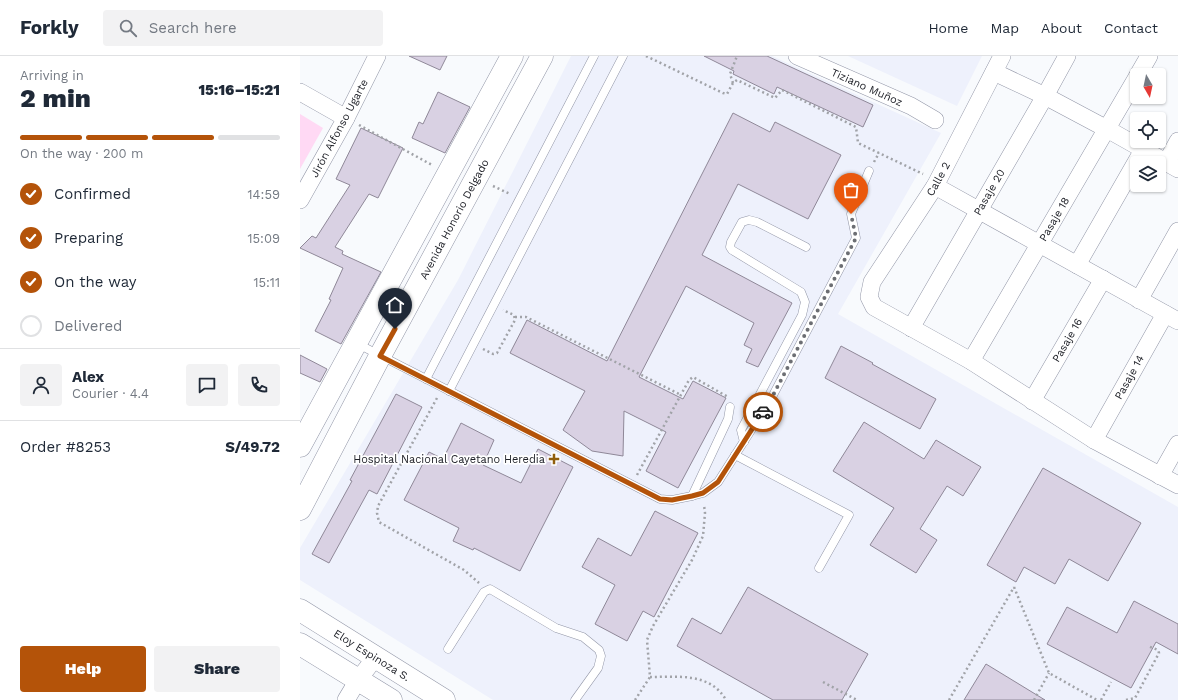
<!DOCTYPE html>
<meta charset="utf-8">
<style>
:root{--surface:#fff;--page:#f2f2f3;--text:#1f2937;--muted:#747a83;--line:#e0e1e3;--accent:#b45309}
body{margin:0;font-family:"Work Sans",sans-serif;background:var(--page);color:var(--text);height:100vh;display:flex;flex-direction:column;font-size:15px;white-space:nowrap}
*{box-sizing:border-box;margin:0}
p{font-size:13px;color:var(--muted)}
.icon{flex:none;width:22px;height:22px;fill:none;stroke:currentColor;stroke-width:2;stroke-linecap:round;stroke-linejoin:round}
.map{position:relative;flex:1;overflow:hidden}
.sheet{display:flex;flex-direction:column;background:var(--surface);width:300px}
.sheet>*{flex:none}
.needle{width:26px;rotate:171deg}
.tools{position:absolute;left:830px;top:12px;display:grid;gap:8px}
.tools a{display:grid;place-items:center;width:36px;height:36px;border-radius:4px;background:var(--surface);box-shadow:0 1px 3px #0004;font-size:20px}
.pin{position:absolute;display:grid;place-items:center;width:34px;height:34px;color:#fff;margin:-41px -17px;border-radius:50% 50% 50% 0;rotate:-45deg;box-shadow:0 0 4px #0007}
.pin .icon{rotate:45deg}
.courier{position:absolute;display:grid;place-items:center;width:40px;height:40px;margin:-20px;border:3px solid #b45309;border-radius:50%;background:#fff;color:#222;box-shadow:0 1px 5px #0007}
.headline em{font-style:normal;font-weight:800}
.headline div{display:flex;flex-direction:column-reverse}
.headline{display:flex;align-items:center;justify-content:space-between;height:68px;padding:0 20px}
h1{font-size:26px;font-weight:800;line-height:30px}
.bar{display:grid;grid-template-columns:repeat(4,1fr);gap:6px 4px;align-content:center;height:48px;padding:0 20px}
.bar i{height:5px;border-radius:3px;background:var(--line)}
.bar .selected{background:var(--accent)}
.bar p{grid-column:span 4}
.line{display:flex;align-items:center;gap:10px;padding:0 20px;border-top:1px solid var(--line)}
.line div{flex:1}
.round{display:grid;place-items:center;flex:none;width:42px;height:42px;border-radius:4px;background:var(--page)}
ol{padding:0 20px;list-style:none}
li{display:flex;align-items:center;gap:12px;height:44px}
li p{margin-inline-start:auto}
li .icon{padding:4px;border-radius:50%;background:var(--accent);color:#fff;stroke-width:4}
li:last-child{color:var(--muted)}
li i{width:22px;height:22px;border:2px solid var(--line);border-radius:50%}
.button{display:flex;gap:8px;margin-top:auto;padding:8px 20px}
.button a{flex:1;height:46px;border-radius:4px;background:var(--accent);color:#fff;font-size:16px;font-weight:800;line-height:46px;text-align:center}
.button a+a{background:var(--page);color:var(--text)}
header{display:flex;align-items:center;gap:24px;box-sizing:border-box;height:56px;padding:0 20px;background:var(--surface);border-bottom:1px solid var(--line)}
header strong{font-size:19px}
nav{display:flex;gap:22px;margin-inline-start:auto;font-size:14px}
.search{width:280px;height:36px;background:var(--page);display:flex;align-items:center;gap:10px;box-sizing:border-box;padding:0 14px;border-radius:4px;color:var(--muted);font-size:15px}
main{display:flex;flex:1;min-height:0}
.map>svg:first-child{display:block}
.built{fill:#eef1fc}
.green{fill:#ffd9f4}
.building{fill:#d9d1e3;stroke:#8f8898}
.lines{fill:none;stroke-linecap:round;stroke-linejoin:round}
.lane-casing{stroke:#9296a7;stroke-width:9}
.street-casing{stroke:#9296a7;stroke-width:18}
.secondary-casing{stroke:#9296a7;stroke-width:23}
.path{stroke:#a1a3a8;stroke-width:2.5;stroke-dasharray:2 3;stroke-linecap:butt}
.lane{stroke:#fff;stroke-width:8}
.street{stroke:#fff;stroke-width:17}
.secondary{stroke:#fff;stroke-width:22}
.done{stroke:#6c6e73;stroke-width:4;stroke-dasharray:0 7.2}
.route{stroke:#b45309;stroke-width:5}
.poi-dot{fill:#905e0c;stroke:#fff;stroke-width:1.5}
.labels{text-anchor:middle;stroke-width:3.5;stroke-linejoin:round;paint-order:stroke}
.street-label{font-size:11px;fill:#202229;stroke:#fff}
.poi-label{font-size:11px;fill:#202229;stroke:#fff;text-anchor:end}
</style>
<header>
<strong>Forkly</strong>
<div class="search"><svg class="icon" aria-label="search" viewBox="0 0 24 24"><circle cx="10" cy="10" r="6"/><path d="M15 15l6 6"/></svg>Search here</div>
<nav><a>Home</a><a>Map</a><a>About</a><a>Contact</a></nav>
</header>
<main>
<section class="sheet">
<div class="headline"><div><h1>2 min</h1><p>Arriving in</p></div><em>15:16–15:21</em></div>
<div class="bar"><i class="selected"></i><i class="selected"></i><i class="selected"></i><i></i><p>On the way · 200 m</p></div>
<ol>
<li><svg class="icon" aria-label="check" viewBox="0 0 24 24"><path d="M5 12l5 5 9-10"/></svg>Confirmed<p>14:59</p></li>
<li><svg class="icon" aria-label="check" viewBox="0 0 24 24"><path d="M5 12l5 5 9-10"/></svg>Preparing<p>15:09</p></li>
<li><svg class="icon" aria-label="check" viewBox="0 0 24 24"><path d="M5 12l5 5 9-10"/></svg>On the way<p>15:11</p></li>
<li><i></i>Delivered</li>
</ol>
<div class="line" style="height:72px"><a class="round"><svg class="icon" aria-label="person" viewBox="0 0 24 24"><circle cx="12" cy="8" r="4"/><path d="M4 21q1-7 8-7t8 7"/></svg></a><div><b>Alex</b><p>Courier · 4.4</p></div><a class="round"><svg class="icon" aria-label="chat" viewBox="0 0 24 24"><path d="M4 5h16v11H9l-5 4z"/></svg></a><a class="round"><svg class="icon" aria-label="phone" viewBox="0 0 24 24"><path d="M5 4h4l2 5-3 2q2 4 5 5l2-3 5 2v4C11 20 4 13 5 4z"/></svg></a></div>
<div class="line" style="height:52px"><div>Order #8253</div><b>S/49.72</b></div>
<div class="button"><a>Help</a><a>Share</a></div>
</section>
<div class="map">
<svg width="878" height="644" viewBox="0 0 878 644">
<rect width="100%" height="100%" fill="#f8fafd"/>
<g class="built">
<path d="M271,0H472L641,77L538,258L878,451V644H193L0,524V492L158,224Z"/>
<path d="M548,0H682L657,50Z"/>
</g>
<path class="green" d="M0,58L23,72L0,113Z"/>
<g class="building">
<path d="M109,0H147L140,14Z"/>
<path d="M404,0H467L573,49L563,71L477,31L474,38L433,18L434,15Z"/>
<path d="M138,36L170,51L145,97L112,82L119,66L123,68Z"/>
<path d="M433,57L470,76L475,66L541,99L508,163L438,128L402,199L492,247L458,311L446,306L452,293L444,289L454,267L386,230L339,321L383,343L393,325L426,342L378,432L346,415L366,376L324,355L323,400L292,395L263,374L285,335L210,297L227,264L307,305Z"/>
<path d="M61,72L103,92L78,142L69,138L35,191L43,195L42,198L81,216L41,288L15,275L31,244L29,243L43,212L0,192L12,180L16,182L50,129L36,123Z"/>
<path d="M541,290L573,307L572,308L636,343L620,373L525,322Z"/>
<path d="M0,299L27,313L20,326L0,317Z"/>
<path d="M96,338L122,351L77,438L69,434L29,507L12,498L52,425L50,424Z"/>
<path d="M564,366L624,403L636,384L681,411L663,440L647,430L620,473L637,484L616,517L570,489L594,452L533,415Z"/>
<path d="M161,367L194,384L183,409L221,427L238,393L273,411L220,515L174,492L173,494L153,485L159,472L104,444L129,396L143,403Z"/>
<path d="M743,412L841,467L808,525L769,503L755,528L724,511L716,526L687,509Z"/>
<path d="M355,455L398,477L354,561L343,555L327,585L295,568L315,529L282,511L298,482L331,500Z"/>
<path d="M448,531L568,598L542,644H473L377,590L392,562L421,578Z"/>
<path d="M834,545L878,568V598L856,586L831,632L747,588L767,551L817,577Z"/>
<path d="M686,608L745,644H664Z"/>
</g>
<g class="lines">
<defs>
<g id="lane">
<path d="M56,287L360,443L372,444L392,440L403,437L418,426L471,343L556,182L551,158L569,115"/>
<path d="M126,323L294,0"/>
<path d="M149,335L323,0"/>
<path d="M444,386L441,374L502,259L505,246L501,236L432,194L430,191L431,186L442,166L449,164L457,166L506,191"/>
<path d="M435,399L549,459L519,512"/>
<path d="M392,440L428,363L430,351"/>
<path d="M148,593L184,536L190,533L256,572L283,581L299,594L301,600L298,612L275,644"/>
</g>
<g id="street">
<path d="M497,0L611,50L635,64"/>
<path d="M702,0L635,130L572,226L569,241L574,251L671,305L794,384L878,429"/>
<path d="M694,16L745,40L807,73L878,113"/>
<path d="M838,19L849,0"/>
<path d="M0,36L46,62"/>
<path d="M866,107L878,85"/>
<path d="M635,130L878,265"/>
<path d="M0,144L46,62L77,0"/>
<path d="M777,209L843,94"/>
<path d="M839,244L878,175"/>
<path d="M611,272L745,40L767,0"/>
<path d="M671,305L837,21"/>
<path d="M732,345L803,223"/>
<path d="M794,384L865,258"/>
<path d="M860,420L878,388"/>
<path d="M46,644L58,624L75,602"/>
</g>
<g id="secondary">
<path d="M0,390L212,0"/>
<path d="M0,453L80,300L242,0"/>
<path d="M0,554L144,644"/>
<path d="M0,588L91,644"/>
</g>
</defs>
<use href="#lane" class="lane-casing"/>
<use href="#street" class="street-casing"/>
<use href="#secondary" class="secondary-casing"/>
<g class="path">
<path d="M346,0L423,37L427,38L433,27L437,24L475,42L482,34L556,71L558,87L623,118"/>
<path d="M433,27L430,18L437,0"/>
<path d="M59,69L132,109"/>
<path d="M574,106L579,97"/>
<path d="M193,130L210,138"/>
<path d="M215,261H226L381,339"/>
<path d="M183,293L193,298L197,297L215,264L214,259L203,254"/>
<path d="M137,342L78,450L77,457L79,466L164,514L179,527"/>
<path d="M337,419L389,324L393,321L428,341"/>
<path d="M714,531L749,617L797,644"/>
<path d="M350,621C377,621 410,616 426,644"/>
<path d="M523,626L557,644"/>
<path d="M335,644L350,621L347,584L353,570L392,504L403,480L405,457L404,449"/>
<path d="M649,644L714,531"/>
<path d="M734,644L749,617"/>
<path d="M801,644L811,626"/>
<path d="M826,644L835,642L859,597L858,594L848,590"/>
</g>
<use href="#lane" class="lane"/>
<use href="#street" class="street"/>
<use href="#secondary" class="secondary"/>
</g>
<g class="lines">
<path class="done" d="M463,356L471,343L556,182L551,158"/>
<path class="route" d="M95,273L80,300L360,443L372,444L392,440L403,437L418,426L463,356"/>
</g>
<path class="poi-dot" d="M252 397h4v4h4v4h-4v4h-4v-4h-4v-4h4z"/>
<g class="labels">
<g class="street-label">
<text transform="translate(567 31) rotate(24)" y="4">Tiziano Muñoz</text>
<text transform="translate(39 72) rotate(-62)" y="4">Jirón Alfonso Ugarte</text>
<text transform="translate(638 123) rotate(-61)" y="4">Calle 2</text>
<text transform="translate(689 136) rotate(-60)" y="4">Pasaje 20</text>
<text transform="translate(154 163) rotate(-62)" y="4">Avenida Honorio Delgado</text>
<text transform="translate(754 163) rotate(-60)" y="4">Pasaje 18</text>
<text transform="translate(767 284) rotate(-60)" y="4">Pasaje 16</text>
<text transform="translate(829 321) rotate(-61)" y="4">Pasaje 14</text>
<text transform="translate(72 599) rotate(32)" y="4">Eloy Espinoza S.</text>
</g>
<g class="poi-label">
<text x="245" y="407">Hospital Nacional Cayetano Heredia</text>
</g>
</g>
</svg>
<div class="tools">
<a><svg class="needle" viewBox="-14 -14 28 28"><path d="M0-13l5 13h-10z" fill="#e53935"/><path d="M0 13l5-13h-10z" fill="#747a83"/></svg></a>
<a><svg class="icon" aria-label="locate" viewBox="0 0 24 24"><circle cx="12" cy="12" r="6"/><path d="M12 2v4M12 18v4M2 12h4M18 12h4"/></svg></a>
<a><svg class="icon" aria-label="layers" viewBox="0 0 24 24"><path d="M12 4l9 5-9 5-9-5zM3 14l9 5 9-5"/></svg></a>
</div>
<div class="pin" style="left:551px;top:158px;background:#ea580c"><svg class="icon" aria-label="bag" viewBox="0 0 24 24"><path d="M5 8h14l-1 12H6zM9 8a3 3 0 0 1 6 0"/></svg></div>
<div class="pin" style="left:95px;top:273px;background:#1f2937"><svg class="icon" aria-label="home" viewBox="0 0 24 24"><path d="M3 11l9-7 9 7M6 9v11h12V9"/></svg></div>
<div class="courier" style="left:463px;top:356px"><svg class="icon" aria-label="car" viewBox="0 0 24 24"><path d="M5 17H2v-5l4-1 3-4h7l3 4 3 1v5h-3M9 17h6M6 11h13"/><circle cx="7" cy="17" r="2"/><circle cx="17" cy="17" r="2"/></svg></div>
</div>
</main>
